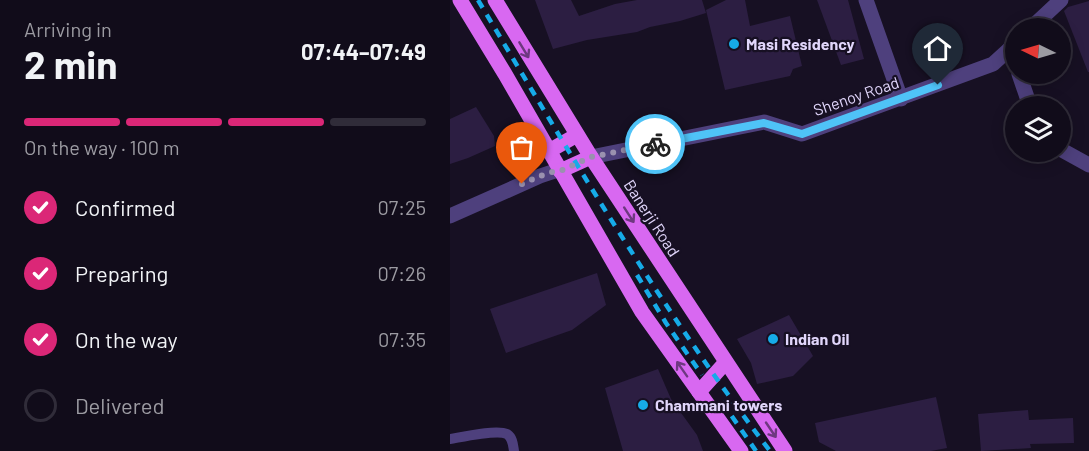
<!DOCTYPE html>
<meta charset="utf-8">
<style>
:root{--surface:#110c1a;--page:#1a1523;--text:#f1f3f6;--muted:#9c9ba2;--line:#302c39;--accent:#db2777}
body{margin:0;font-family:Barlow,sans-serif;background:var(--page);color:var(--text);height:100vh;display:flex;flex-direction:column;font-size:22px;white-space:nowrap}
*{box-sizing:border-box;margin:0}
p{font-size:20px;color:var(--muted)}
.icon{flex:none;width:33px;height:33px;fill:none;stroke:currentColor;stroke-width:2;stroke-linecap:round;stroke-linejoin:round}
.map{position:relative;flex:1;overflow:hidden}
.details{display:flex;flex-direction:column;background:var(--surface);width:450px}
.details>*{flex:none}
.needle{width:39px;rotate:275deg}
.buttons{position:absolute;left:555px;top:18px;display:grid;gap:12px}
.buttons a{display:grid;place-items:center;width:66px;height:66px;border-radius:50%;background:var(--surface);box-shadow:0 3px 15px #0003,0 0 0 2px var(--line);font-size:30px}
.pin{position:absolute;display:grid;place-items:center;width:51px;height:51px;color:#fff;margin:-62px -26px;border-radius:50% 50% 50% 0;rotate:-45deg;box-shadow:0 0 6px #0007}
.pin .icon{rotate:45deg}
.courier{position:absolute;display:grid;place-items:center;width:60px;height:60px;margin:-30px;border:4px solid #4fc3f7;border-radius:50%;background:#fff;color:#222;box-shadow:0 2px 8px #0007}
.overview em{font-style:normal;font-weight:700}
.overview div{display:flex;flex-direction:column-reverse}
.overview{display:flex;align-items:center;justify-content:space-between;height:102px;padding:0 24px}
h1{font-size:39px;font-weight:700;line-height:45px}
.bar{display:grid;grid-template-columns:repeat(4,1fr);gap:9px 6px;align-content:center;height:72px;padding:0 24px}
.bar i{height:8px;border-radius:4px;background:var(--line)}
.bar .active{background:var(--accent)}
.bar p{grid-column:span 4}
ol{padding:0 24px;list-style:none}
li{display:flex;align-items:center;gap:18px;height:66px}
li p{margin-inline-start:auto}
li .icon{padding:6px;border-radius:50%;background:var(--accent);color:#fff;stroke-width:4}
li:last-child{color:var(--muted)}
li i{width:33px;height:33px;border:3px solid var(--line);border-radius:50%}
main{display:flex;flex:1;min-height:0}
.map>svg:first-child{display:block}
.building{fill:#2c1e42}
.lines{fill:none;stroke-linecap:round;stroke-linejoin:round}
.service{stroke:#4e407d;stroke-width:10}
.minor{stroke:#4e407d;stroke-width:15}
.primary{stroke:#d868f1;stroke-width:15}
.rail{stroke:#16abe8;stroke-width:4.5;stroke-dasharray:9 8;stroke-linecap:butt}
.oneway{stroke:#6e3880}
.done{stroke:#9a91af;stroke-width:6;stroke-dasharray:0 10.8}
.route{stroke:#4fc3f7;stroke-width:8}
.poi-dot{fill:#16abe8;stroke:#171023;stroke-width:2}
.labels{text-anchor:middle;stroke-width:4.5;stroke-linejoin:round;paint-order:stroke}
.poi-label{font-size:16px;font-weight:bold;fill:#e1d6fb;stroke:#171023;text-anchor:start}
.street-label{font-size:16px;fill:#e1d6fb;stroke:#171023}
</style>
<main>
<section class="details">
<div class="overview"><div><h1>2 min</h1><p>Arriving in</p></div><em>07:44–07:49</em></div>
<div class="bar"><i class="active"></i><i class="active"></i><i class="active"></i><i></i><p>On the way · 100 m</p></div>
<ol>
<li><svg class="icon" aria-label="check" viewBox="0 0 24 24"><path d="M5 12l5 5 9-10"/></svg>Confirmed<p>07:25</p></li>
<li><svg class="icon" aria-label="check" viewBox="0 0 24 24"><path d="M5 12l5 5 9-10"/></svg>Preparing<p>07:26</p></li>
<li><svg class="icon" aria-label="check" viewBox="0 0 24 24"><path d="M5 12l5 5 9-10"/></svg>On the way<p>07:35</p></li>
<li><i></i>Delivered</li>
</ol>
</section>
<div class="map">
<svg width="639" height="451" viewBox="0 0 639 451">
<rect width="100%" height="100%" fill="#171023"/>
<g class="building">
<path d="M85,0H121L129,16L165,4L187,0H252L256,13L230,21L200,27L187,32L137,40L103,49Z"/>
<path d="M276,0H295L300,26L340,16L352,66L343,69L340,76L275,90L256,10Z"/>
<path d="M367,0H398L414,59L391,65Z"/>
<path d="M639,1V72H638L614,11L618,7Z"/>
<path d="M26,107L44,136L45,146L18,158L0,164V119Z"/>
<path d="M147,273L156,305L122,330L56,353L40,309Z"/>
<path d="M339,315L363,356L343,376L307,384L301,363L287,339Z"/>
<path d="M208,369L221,399L247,435L253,451H173L155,388Z"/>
<path d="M486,397L497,448L481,451H386L369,442L365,423Z"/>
<path d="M578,410L579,420L623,418L624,443L580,444L581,448L531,451L528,414Z"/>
</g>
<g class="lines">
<path class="service" d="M0,439C12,437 47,429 57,434C63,438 63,445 64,451"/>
<g class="minor">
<path d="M416,0L451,99"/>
<path d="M581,28L611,0"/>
<path d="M560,48L566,63"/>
<path d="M569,74L580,106"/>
<path d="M610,149L639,165"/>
<path d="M141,157L314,122L352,134L543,64L566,43"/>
<path d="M0,216L90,176L105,171H110"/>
</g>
<g class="primary">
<path d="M10,0L55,74L192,312L291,451"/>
<path d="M45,0L141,157L335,451"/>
<path d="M99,151L127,135"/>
<path d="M110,171L141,157"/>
<path d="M249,392L275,363"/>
</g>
<g class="rail">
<path d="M28,0C120,154 211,309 320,451"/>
<path d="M187,275L216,323L252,375"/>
<path d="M272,402L306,451"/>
</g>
</g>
<defs><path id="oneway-shaft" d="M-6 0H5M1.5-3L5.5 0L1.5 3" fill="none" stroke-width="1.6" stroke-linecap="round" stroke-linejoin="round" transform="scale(1.5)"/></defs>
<g class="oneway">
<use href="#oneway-shaft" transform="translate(74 50) rotate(59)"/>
<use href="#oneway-shaft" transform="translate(179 215) rotate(57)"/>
<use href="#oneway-shaft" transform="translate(232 369) rotate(-125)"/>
<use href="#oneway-shaft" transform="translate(321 430) rotate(56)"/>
</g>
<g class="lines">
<path class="done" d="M72,184L90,176L105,171H110L141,157L205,144"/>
<path class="route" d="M205,144L314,123L352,134L488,85"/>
</g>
<g class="poi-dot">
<circle cx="284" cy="44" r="6"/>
<circle cx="323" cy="339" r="6"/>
<circle cx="193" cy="405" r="6"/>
</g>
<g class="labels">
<g class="poi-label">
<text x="296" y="50">Masi Residency</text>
<text x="335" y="345">Indian Oil</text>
<text x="205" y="411">Chammani towers</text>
</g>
<g class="street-label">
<text transform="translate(406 96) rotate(-19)" y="6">Shenoy Road</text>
<text transform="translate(202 218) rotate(57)" y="6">Banerji Road</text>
</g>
</g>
</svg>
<div class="buttons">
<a><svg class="needle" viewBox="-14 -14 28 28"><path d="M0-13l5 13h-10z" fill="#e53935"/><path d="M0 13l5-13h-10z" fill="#9c9ba2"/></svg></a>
<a><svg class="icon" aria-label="layers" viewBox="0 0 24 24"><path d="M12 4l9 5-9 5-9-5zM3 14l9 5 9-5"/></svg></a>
</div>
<div class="pin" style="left:72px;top:184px;background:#ea580c"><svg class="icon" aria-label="bag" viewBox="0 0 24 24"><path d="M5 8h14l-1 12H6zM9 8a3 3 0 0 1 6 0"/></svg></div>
<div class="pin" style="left:488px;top:85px;background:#1f2937"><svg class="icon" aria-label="home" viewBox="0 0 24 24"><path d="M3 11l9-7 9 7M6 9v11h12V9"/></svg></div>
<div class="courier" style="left:205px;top:144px"><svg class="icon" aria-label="bike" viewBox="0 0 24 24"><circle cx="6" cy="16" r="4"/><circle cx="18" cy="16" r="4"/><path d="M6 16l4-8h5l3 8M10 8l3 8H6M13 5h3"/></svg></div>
</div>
</main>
